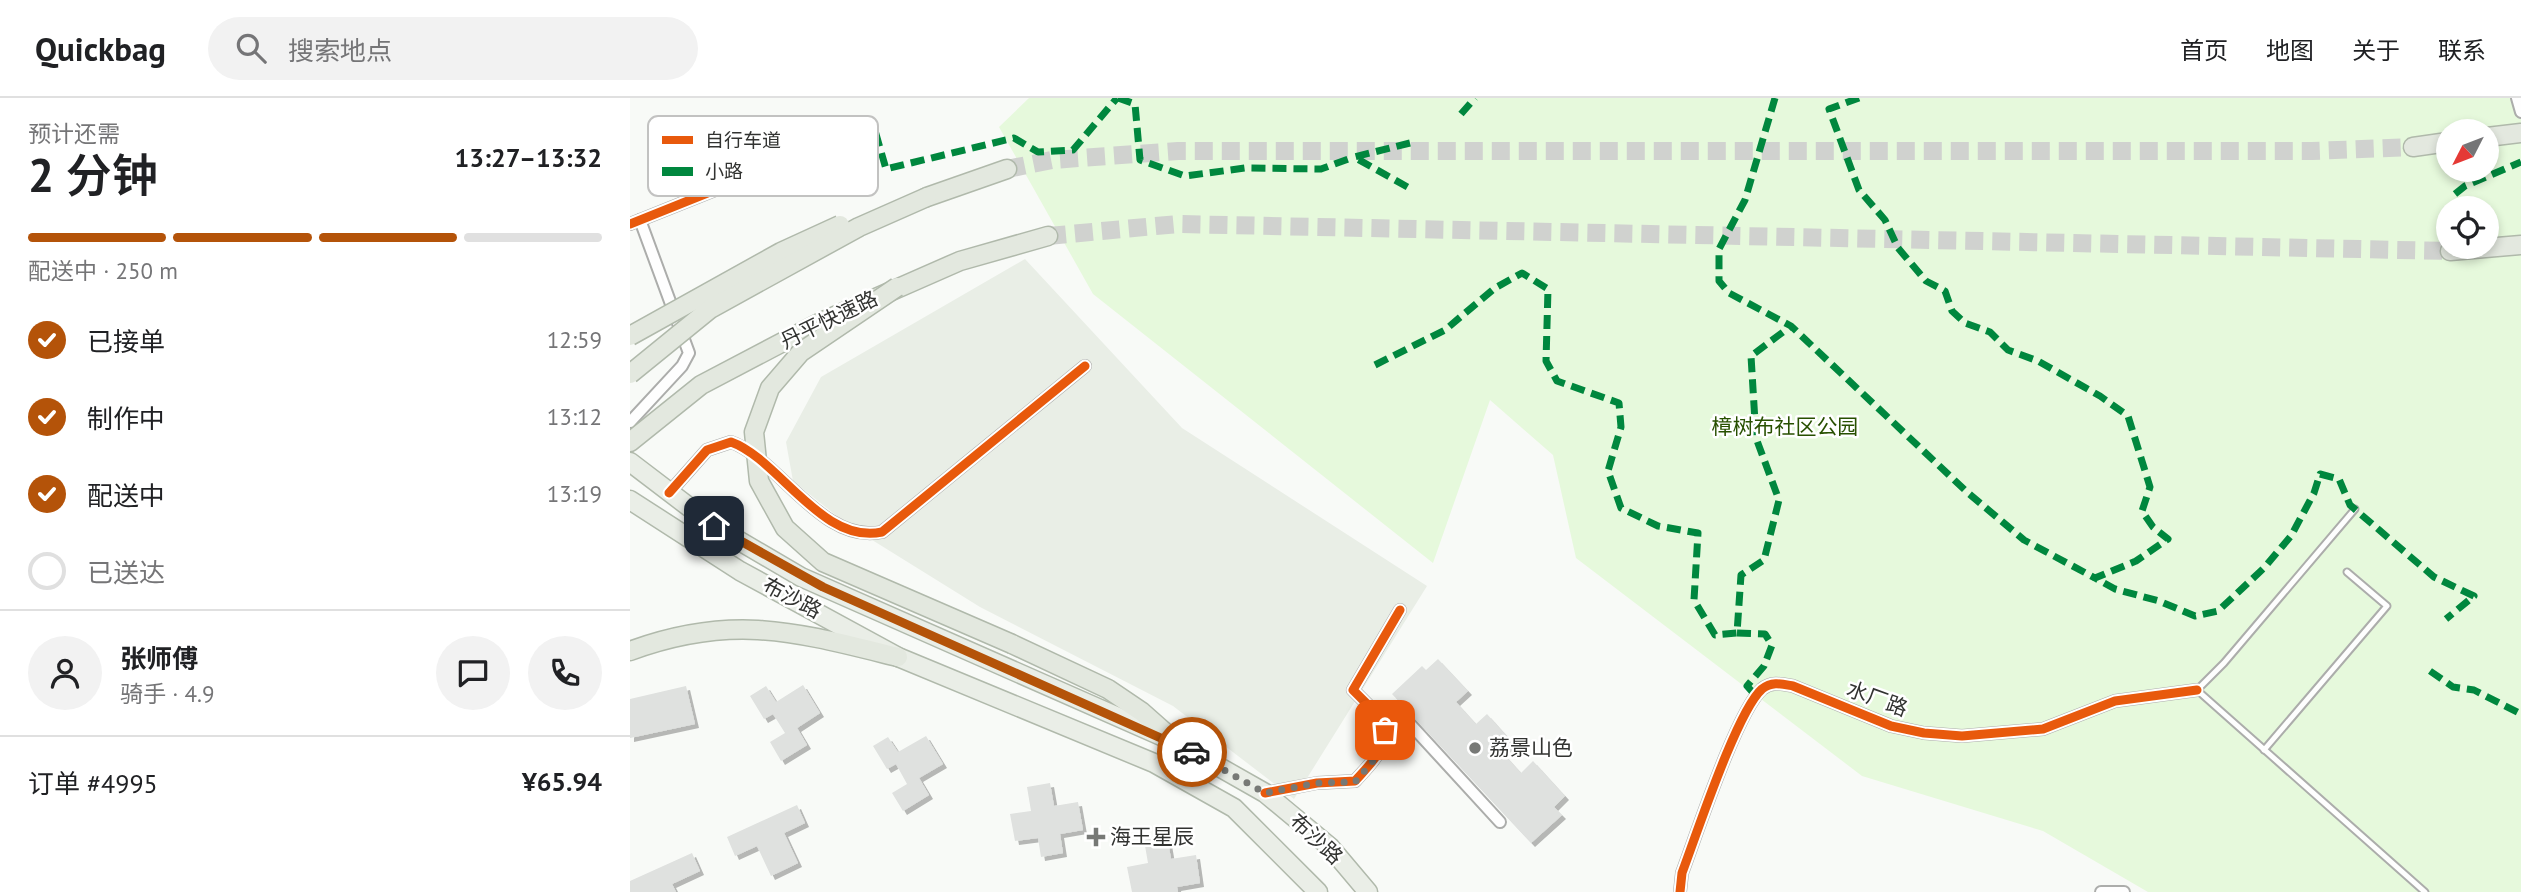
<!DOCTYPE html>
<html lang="zh">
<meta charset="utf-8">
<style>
:root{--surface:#fff;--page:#f2f2f2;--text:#202124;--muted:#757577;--line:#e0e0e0;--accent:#b45309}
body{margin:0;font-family:"PT Sans","Noto Sans SC",sans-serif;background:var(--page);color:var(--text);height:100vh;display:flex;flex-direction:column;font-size:26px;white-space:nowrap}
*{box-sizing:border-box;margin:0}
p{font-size:23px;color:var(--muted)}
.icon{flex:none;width:38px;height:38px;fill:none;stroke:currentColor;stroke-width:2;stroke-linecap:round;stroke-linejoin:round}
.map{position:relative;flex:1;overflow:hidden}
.sheet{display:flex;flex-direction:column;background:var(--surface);width:630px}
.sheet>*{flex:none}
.needle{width:46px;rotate:228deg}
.tools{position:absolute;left:1806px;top:21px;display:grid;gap:14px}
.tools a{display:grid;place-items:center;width:63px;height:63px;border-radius:50%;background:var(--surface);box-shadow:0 4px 10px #0003;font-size:35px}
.pin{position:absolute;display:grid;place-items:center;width:60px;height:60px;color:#fff;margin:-30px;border-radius:14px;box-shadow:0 4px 10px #0006}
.courier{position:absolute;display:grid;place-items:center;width:70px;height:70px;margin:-35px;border:5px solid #b45309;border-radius:50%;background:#fff;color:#222;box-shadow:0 2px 9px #0007}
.headline em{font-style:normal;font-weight:600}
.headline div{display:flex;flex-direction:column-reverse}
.headline{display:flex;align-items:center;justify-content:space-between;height:119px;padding:0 28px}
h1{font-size:46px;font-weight:600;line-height:52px}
.bar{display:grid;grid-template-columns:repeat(4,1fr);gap:10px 7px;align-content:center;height:84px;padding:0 28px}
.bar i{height:9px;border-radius:5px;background:var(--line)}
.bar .selected{background:var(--accent)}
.bar p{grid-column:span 4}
.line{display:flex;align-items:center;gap:18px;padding:0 28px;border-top:2px solid var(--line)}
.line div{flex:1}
.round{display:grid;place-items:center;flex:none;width:74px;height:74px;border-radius:37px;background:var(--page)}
ol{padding:0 28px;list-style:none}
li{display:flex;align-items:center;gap:21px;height:77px}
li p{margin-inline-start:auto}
li .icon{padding:7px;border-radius:50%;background:var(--accent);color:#fff;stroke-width:4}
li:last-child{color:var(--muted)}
li i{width:38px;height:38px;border:4px solid var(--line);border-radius:50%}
header{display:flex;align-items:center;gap:42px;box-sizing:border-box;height:98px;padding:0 35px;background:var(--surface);border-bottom:2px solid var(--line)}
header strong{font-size:33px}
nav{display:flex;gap:38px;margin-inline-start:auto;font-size:24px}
.search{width:490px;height:63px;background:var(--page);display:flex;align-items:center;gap:18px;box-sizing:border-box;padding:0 24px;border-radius:38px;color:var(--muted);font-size:26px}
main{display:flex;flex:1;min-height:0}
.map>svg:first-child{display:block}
.built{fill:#e9eee6}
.green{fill:#e6f9dc;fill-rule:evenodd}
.building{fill:#dfe1df;filter:url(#shadow)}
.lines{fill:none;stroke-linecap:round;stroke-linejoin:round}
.trunk-tunnel{stroke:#d0d2cf;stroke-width:18;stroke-dasharray:18 9;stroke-linecap:butt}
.service-casing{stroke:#acadab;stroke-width:9}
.minor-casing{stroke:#acadab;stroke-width:14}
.primary-casing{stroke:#b0b9ab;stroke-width:21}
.trunk-casing{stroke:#b0b9ab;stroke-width:21}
.service{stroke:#fefefe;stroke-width:5}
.minor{stroke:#fefefe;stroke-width:10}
.primary{stroke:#eaeee7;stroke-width:18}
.trunk{stroke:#e3e8df;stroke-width:18}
.trunk-bridge-casing{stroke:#b0b9ab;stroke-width:21;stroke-linecap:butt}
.trunk-bridge{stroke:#e3e8df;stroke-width:18}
.quiet{stroke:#00873e;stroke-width:7;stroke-dasharray:14 7;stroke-linecap:butt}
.cycleway-casing{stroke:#fff;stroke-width:13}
.cycleway{stroke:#e8590c;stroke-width:9}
.done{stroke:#777976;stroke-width:7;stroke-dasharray:0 12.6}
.route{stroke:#b45309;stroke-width:9}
.poi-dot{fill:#777976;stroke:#fff;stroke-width:2.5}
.labels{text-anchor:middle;stroke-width:5;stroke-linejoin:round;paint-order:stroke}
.street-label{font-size:21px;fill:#323331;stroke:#fff}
.park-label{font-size:21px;fill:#285001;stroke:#fff}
.poi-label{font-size:21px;fill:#323331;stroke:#fff;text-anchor:start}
.key{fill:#fff;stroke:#c2c2c1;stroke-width:2}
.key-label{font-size:19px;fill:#323331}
</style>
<header>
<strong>Quickbag</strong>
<div class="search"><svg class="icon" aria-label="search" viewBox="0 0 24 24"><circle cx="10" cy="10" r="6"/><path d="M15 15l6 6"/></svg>搜索地点</div>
<nav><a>首页</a><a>地图</a><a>关于</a><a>联系</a></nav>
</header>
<main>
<section class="sheet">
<div class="headline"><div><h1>2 分钟</h1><p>预计还需</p></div><em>13:27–13:32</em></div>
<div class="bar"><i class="selected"></i><i class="selected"></i><i class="selected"></i><i></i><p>配送中 · 250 m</p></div>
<ol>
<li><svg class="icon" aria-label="check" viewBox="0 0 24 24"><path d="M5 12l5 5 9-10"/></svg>已接单<p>12:59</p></li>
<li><svg class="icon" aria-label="check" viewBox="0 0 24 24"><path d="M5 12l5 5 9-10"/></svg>制作中<p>13:12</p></li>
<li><svg class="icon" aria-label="check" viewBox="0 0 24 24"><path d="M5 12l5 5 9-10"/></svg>配送中<p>13:19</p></li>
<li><i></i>已送达</li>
</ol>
<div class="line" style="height:126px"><a class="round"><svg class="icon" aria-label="person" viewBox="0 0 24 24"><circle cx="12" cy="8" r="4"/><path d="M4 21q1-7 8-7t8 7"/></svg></a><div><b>张师傅</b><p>骑手 · 4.9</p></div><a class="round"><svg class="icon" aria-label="chat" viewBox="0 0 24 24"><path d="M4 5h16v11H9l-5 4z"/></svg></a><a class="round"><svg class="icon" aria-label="phone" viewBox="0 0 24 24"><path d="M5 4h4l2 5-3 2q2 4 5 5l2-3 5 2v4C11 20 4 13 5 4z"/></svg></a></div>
<div class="line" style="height:91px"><div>订单 #4995</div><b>¥65.94</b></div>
</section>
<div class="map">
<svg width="1891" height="794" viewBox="0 0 1891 794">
<defs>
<filter id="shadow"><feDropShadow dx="4" dy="4" stdDeviation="0" flood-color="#0004"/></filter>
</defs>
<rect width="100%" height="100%" fill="#f8faf7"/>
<path class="built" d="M395,161L552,330L797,488L664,701L543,608L350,509L218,427L163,383L156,344L191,279Z"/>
<path class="green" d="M399,0H1891V794H1518L1413,733L1232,678L946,460L923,357L860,302L803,465L463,196L369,29ZM1818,33H1857V72H1818ZM1818,110H1857V149H1818Z"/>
<g class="building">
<path d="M808,561L838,593L826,604L846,626L857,616L883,645L872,654L891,675L903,663L935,698L924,709L932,717L901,745L762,596L792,568L796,572Z"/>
<path d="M173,587L190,615L167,630L177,647L151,663L140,644L155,635L143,616L134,621L120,598L136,588L146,604Z"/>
<path d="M56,588L65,626L0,640V601Z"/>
<path d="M296,638L313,666L289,680L299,697L273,713L262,695L277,686L266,666L257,671L243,648L258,639L268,654Z"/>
<path d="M420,685L424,708L448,704L453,732L430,736L433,755L411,759L408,740L385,743L380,716L401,713L397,689Z"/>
<path d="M167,707L175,725L154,735L168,765L141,778L127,748L105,758L97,739Z"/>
<path d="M537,738L541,761L566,757L570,785L547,789L548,794H502L497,769L518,765L514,742Z"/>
<path d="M62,755L70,773L42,786L46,794H0V783Z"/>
</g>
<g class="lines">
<g class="trunk-tunnel">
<path d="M377,71L422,62L548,53H1682L1783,49"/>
<path d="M418,138L548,126L1820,153"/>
</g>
<defs>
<g id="service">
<path d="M1725,411L1594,565L1567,592L1795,794"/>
<path d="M1634,652L1757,508L1717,474"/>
</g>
<g id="minor">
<path d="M1887,0L1891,14"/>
<path d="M0,126L230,34"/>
<path d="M0,324L52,268L59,255L10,122"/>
<path d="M39,395L77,352L101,344C149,361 192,447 252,434L455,268"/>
<path d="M769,614L870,724"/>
<path d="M635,695L687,685L725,683C742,664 760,649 753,622L723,592L770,512"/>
<path d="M1050,794L1052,775C1066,738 1107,613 1132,591C1142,583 1152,586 1163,588L1261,628L1294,635L1332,638L1413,631L1485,603L1567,592"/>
<path d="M1471,794H1494"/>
</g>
<g id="primary">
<path d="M0,364L84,428L171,479L547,645L635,695L700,749L738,794"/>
<path d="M0,402L110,473L268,559L524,665L604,710L688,794"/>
</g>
<g id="trunk">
<path d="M1857,39L1891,35"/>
<path d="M1783,49L1818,44"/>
<path d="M297,99L377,71"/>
<path d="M1820,153L1891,147"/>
<path d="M0,344L71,287L191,224L330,163L418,138"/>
<path d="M382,546L478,591L512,614L547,645"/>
<path d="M0,553C103,515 166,534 268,559"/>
</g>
</defs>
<use href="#service" class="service-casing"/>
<use href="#minor" class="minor-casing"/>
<use href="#primary" class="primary-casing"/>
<use href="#trunk" class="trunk-casing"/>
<use href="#service" class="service"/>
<use href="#minor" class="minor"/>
<use href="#primary" class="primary"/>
<use href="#trunk" class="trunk"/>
<defs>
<g id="trunk-bridge">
<path d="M267,189L171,254L140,290L124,334L129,383L155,430L193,464L382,546"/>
<path d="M0,238L151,154L210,127"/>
<path d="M0,276L80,211L229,129L297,99"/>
</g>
</defs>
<use href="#trunk-bridge" class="trunk-bridge-casing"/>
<use href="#trunk-bridge" class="trunk-bridge"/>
<g class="quiet">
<path d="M488,0L505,6L510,62L555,78L615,70L691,71L724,59"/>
<path d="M1145,0L1115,102L1089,151V183L1099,195L1161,228L1337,394L1394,442L1465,480"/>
<path d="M1229,0L1199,11L1229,92L1255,122L1268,150L1296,183L1315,193L1322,213L1335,225L1360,234L1378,252L1408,263L1470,298L1498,318L1520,389L1512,413L1523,429L1538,441L1506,463L1465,480L1485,491L1529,503L1565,518L1588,513L1634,470L1661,438L1684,395L1690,376L1709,381L1720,407L1804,479L1844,498L1816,521"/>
<path d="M831,16L845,0"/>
<path d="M230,34L244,29L256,71L384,40L408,54L443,52L487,0"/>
<path d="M780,45L724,59L781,91"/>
<path d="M1825,96L1835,88L1891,64"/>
<path d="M745,267L815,232L865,190L892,175L918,191L916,263L927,283L989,305L991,329L978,373L991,410L1028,428L1068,435L1064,502L1085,537L1107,535L1111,477L1134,462L1149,402L1126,340L1121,258L1161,228"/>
<path d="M1107,535L1135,536L1142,547L1134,568L1117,588L1126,598"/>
<path d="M1800,573L1823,589L1844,592L1891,616"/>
</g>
<defs>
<g id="cycleway">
<path d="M0,126L230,34"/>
<path d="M39,395L77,352L101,344C149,361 192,447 252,434L455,268"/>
<path d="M635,695L687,685L725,683C742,664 760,649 753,622L723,592L770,512"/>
<path d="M1050,794L1052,775C1066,738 1107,613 1132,591C1142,583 1152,586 1163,588L1261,628L1294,635L1332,638L1413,631L1485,603L1567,592"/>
</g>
</defs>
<use href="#cycleway" class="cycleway-casing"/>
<use href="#cycleway" class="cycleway"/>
</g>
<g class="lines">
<path class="done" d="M562,654L635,695L687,685L725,684L749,656L755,632"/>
<path class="route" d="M84,428L193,489L562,654"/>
</g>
<g class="poi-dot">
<circle cx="845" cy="650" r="7"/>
<path d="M462.5 728.5h7v7h7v7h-7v7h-7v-7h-7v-7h7z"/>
</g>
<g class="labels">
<g class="street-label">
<text transform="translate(199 222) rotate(-26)" y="7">丹平快速路</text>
<text transform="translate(162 500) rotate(28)" y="7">布沙路</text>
<text transform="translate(1247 601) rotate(20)" y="7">水厂路</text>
<text transform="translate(686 741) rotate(43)" y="7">布沙路</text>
</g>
<g class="park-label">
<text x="1155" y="336">樟树布社区公园</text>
</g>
<g class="poi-label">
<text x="859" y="657">荔景山色</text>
<text x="480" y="746">海王星辰</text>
</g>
</g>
<rect x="18" y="18" width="230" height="80" rx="10" class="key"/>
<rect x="32" y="38" width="31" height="8" fill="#e8590c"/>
<rect x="32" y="69" width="31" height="9" fill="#00873e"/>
<g class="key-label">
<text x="75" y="49">自行车道</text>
<text x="75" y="80">小路</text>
</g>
</svg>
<div class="tools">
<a><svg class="needle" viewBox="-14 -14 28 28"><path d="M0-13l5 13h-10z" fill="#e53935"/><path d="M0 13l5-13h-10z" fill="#757577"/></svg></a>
<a><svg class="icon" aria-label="locate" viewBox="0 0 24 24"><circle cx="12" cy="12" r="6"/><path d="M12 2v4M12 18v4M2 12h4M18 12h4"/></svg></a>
</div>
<div class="pin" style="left:755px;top:632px;background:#ea580c"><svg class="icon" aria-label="bag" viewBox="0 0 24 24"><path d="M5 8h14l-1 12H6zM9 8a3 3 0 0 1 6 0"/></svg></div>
<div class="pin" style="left:84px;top:428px;background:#1f2937"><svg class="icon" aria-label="home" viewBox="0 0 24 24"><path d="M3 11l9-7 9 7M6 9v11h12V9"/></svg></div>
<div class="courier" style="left:562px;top:654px"><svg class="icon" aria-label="car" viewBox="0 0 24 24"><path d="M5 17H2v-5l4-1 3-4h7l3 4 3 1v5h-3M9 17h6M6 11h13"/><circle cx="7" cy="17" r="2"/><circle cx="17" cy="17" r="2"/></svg></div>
</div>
</main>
